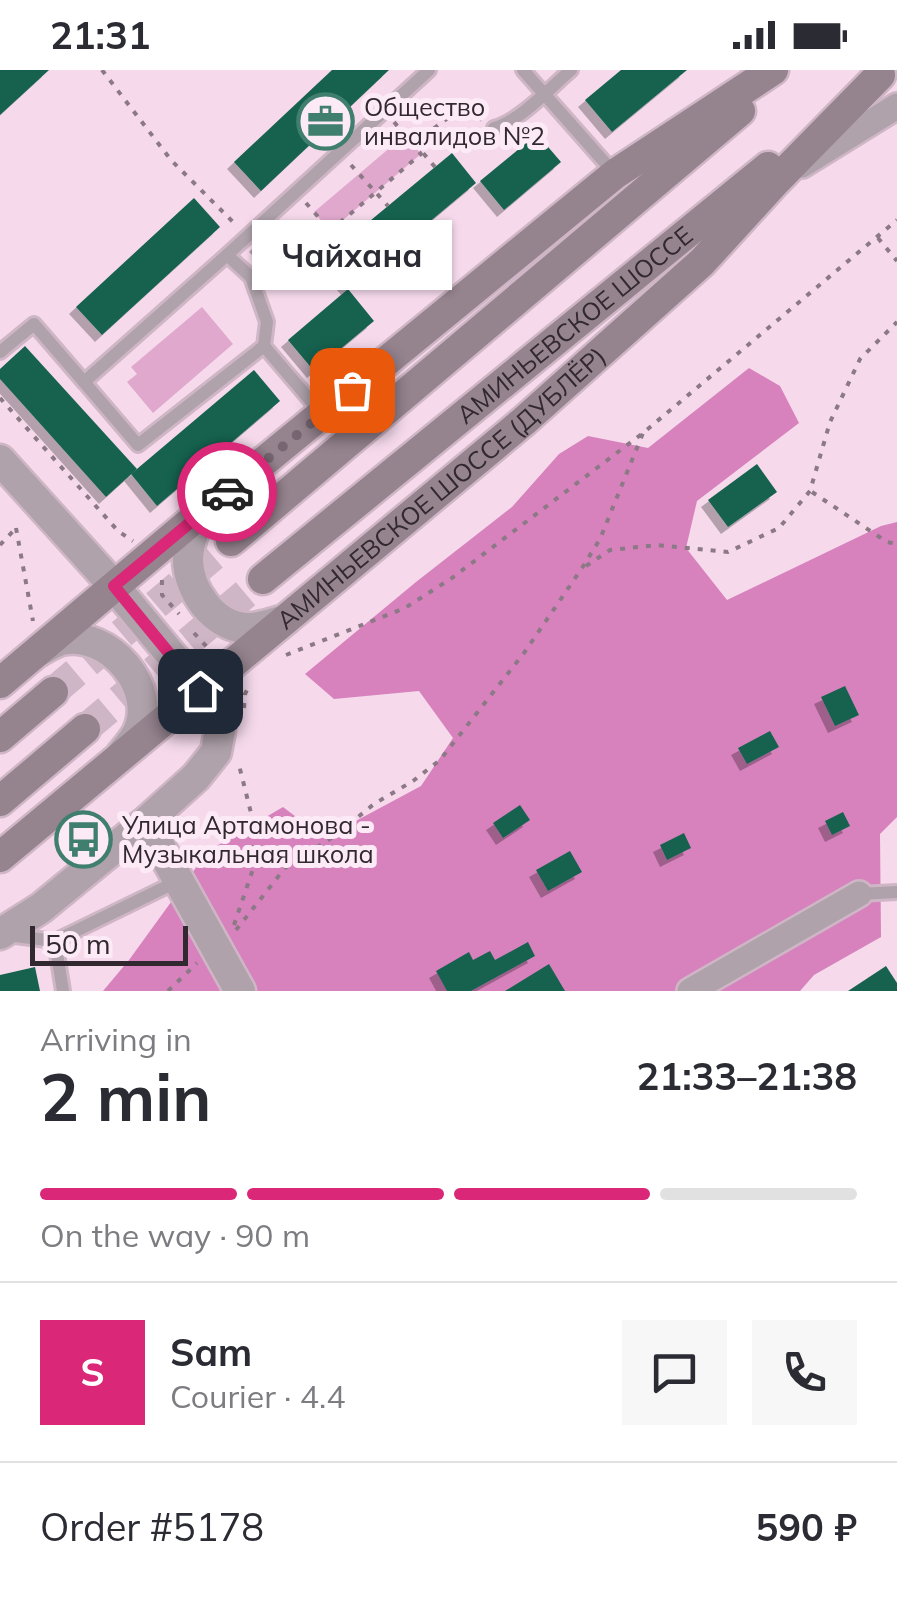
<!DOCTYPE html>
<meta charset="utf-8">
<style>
:root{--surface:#fff;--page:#f7f7f7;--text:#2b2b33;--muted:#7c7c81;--line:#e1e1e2;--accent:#db2777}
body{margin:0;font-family:Mulish,sans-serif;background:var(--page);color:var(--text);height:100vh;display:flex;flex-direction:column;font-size:38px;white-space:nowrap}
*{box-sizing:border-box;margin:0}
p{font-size:32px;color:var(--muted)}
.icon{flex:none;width:55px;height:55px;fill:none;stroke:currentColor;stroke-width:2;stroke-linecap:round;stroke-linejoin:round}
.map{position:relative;height:921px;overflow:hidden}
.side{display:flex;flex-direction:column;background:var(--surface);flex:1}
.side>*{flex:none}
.scale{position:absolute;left:30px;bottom:25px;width:158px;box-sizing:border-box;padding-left:10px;border:5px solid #32282f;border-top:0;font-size:28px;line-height:35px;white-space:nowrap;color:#32282f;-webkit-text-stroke:8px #fcebf6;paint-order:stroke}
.pin{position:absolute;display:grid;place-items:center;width:85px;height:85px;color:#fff;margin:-42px;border-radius:20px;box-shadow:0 5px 15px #0006}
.courier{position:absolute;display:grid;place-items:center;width:100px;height:100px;margin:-50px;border:8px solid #db2777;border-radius:50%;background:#fff;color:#222;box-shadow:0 2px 12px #0007}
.bubble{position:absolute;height:70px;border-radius:0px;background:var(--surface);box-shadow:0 2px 8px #0004;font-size:32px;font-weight:700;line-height:70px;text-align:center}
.head em{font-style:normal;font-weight:700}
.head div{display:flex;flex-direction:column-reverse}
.head{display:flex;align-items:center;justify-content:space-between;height:170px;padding:0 40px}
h1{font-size:65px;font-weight:700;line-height:75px}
.bar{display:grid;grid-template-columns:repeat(4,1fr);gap:15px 10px;align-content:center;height:120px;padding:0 40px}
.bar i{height:12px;border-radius:8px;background:var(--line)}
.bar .current{background:var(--accent)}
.bar p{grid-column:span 4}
.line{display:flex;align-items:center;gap:25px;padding:0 40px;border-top:2px solid var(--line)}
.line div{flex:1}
.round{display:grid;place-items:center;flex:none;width:105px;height:105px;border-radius:0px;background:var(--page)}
.status{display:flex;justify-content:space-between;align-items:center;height:70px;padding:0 50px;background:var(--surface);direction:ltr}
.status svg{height:28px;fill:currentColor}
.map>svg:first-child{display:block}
.green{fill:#e1a8ce}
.forest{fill:#d782bd}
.building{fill:#176250;filter:url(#shadow)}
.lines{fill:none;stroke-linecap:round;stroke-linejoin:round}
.secondary-tunnel{stroke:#cfb6c6;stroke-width:30;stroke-dasharray:30 15;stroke-linecap:butt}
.service-casing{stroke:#cfb6c6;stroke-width:18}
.minor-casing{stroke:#cfb6c6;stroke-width:30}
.tertiary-casing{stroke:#cfb6c6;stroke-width:35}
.secondary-casing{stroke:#cfb6c6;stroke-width:35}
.path{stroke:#8b7985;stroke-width:4;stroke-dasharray:5 8;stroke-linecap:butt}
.service{stroke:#afa2aa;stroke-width:12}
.minor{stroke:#afa2aa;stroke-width:25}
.tertiary{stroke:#afa2aa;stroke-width:30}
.secondary{stroke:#95838e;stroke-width:30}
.done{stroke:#776671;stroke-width:10;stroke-dasharray:0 18}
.route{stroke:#db2777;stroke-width:12}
.labels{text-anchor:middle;stroke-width:10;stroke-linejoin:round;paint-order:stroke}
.poi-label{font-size:25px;fill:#32282f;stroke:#fcebf6;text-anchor:start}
.street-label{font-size:25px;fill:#32282f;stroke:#fcebf6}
</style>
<div class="status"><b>21:31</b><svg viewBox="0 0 49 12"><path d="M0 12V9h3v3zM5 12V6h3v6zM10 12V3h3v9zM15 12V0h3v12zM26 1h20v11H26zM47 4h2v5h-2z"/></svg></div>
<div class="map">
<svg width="897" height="921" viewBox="0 0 897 921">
<defs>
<filter id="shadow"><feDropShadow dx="-7" dy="7" stdDeviation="0" flood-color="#0004"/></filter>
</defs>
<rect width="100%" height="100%" fill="#f6daec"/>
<g class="green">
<path d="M405,65L421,84L330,161L314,142Z"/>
<path d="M202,237L233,274L153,343L127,312L137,304L131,297Z"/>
</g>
<path class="forest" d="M749,298L780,316L799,353L697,431L686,478L727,530L881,456L897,452V747L880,764L881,867L814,905L800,921H103L129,890L208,781L283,737L324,768L421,716L453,668L419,621L334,629L305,604L416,512L512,437L559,384L588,366L648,378Z"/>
<g class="building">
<path d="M0,0H49L0,45Z"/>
<path d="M332,0H389L261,121L234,92Z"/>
<path d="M621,0H687L612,62L585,30Z"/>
<path d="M537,64L561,92L504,140L480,111Z"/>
<path d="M452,83L476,113L349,219L324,189Z"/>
<path d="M194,128L220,157L102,265L76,237Z"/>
<path d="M279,152L291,164L268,187L256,175Z"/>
<path d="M348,219L374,251L314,301L288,270Z"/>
<path d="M25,276L137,399L106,427L0,309V299Z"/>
<path d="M254,300L280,331L157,436L131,404Z"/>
<path d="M757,394L777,422L728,457L708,430Z"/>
<path d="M845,616L859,645L835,656L821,627Z"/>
<path d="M770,661L779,677L747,694L738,678Z"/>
<path d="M520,735L530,750L503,768L493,753Z"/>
<path d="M843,742L850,756L832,765L825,751Z"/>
<path d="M684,763L691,778L667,790L660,775Z"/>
<path d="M570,781L582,802L548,821L536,800Z"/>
<path d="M528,872L535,886L471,921H447L436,901L469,882L473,890L490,881L495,890Z"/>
<path d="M549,894L565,921H505Z"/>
<path d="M886,896L897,913V921H848Z"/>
<path d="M35,897L40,921H0V905Z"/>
</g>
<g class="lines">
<g class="secondary-tunnel">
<path d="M53,622L231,471"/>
<path d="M85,659L263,509"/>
</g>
<defs>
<g id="service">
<path d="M523,0L614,103"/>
<path d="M494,58C520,51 550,18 571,0"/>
<path d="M227,185L251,207L267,252L264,276L321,343"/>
<path d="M0,282L34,254L84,312L227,185L429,0"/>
<path d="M84,312L138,375L264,276"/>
<path d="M859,824L897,822"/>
<path d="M7,865L55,871L178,811"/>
<path d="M55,871L63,921"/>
</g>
<g id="minor">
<path d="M802,95L897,36"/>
<path d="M690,921L859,824"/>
</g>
<g id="tertiary">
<path d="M0,390L114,516L201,621L218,644L220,660L216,682L196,707L146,752L41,838L0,864"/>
<path d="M201,443C195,458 188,473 188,489C188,520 213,556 246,558C259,559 273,553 285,550"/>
<path d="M39,581C46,577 54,572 61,570C109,559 160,619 137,664C133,671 127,678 122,684"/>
<path d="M146,752L240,921"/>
</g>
<g id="secondary">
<path d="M231,471L740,41"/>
<path id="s1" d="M263,509L768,97"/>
<path d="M0,613L201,443L615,104L773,0"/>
<path d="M0,667L53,622"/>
<path d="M0,731L85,659"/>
<path id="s2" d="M0,787L524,351L702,192L776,111L880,5"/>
</g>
</defs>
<use href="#service" class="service-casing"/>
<use href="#minor" class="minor-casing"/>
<use href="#tertiary" class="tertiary-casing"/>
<use href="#secondary" class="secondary-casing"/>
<g class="path">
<path d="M102,0L171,90L236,155"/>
<path d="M351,95L388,136"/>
<path d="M435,97L418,77L420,69L457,41L469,40L482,50"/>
<path d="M306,133L342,174"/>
<path d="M330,161L421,84L394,52"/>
<path d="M878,168L897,191"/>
<path d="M0,328L118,461L133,471"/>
<path d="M812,422L887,472L897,474"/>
<path d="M16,458L33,551"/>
<path d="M0,475L16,458"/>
<path d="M586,496L610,480L657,475L728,482L779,458L810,421L830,352L860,289L897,252"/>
<path d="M162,510V525L179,544"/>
<path d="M194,563L207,577L213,579"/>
<path d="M286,585L405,538L452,508L643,363L897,150"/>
<path d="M244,638L245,624L250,614"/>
<path d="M234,855L253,799L252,747L239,695"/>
<path d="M236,860L285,798L336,765L374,734L413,711L440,690L524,583L582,498L600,469L643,363"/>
<path d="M168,921L197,893"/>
</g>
<use href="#service" class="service"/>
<use href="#minor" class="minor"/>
<use href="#tertiary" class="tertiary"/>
<use href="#secondary" class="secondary"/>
</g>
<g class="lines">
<path class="done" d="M227,422L352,320"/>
<path class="route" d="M200,621L114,516L227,422"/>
</g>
<defs>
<symbol id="office-ring" viewBox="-11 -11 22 22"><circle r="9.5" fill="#fcebf6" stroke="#407f6d" stroke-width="1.5"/><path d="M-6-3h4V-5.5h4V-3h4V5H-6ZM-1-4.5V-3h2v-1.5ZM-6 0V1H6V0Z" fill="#407f6d"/></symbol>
<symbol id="bus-ring" viewBox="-11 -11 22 22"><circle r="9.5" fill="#fcebf6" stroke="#407f6d" stroke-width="1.5"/><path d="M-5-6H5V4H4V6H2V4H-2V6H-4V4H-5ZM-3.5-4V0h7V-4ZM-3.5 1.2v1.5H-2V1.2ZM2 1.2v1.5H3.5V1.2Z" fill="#407f6d"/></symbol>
</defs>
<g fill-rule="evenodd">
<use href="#office-ring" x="294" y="20" width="63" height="63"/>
<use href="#bus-ring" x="52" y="738" width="63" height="63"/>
</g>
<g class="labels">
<g class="poi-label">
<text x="364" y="46">Общество<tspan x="364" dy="29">инвалидов №2</tspan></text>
<text x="122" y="764">Улица Артамонова -<tspan x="122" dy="29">Музыкальная школа</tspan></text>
</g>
<g class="street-label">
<text dy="9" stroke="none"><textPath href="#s1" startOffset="402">АМИНЬЕВСКОЕ ШОССЕ</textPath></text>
<text dy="9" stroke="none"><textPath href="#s2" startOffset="575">АМИНЬЕВСКОЕ ШОССЕ (ДУБЛЁР)</textPath></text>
</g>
</g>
</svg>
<div class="scale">50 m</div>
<div class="pin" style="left:352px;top:320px;background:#ea580c"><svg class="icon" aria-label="bag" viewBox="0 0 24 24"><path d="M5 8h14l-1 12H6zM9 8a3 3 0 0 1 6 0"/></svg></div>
<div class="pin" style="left:200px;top:621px;background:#1f2937"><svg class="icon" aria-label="home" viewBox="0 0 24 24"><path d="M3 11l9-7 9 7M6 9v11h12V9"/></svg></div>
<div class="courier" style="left:227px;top:422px"><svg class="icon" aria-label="car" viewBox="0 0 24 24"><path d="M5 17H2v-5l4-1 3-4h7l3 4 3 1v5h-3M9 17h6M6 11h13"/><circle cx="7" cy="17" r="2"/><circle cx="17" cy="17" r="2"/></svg></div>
<div class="bubble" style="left:252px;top:150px;width:200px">Чайхана</div>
</div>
<section class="side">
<div class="head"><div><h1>2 min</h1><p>Arriving in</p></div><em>21:33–21:38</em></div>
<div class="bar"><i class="current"></i><i class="current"></i><i class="current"></i><i></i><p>On the way · 90 m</p></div>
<div class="line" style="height:180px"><b class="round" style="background:var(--accent);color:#fff">S</b><div><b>Sam</b><p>Courier · 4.4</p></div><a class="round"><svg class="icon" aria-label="chat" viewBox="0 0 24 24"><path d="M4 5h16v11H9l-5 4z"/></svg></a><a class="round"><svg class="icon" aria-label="phone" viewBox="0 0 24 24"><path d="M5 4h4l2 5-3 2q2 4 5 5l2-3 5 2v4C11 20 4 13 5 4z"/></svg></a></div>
<div class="line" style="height:130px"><div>Order #5178</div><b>590 ₽</b></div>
</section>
